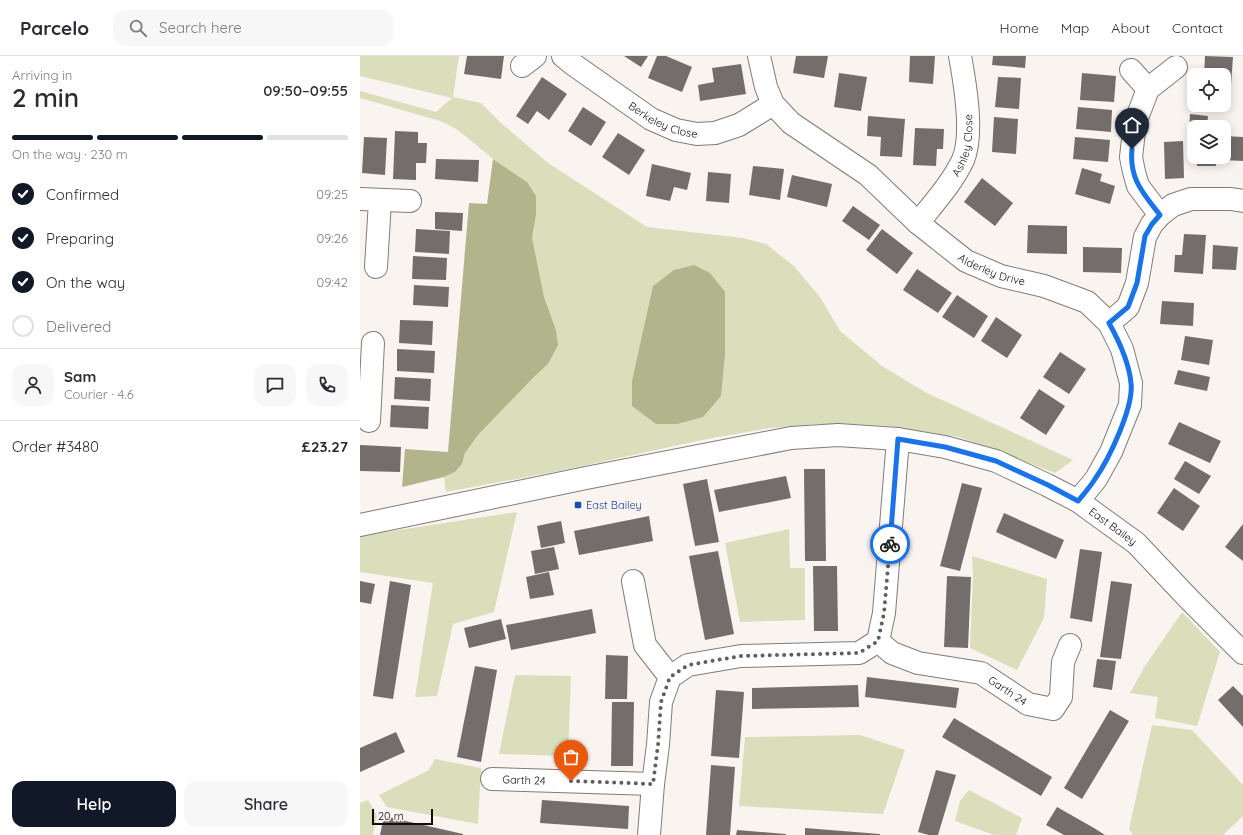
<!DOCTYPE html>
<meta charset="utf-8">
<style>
:root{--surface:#fff;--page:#f7f7f7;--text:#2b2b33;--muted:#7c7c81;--line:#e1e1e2;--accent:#111827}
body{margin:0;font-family:Quicksand,sans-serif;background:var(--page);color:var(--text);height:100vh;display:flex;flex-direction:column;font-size:15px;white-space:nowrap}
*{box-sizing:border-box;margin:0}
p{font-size:13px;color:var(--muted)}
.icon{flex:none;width:22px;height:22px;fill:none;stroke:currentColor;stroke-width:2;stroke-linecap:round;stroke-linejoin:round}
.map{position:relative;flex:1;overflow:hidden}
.side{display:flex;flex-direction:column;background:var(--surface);width:360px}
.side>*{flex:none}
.fabs{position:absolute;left:827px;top:12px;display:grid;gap:8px}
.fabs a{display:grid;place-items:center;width:44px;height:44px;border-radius:8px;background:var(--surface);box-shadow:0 2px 10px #0003;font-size:20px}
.scale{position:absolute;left:12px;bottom:10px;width:61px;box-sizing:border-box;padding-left:4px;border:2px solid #0f0d0c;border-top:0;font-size:11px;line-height:14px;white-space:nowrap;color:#0f0d0c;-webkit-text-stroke:3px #faf4f1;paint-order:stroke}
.pin{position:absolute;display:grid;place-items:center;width:34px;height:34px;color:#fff;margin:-41px -17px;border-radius:50% 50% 50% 0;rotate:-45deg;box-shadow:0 0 4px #0007}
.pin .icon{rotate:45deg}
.courier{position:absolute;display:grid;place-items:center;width:40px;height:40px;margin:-20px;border:3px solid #1a73e8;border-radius:50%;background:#fff;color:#222;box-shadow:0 1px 5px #0007}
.overview em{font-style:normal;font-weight:600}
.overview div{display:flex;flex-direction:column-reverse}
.overview{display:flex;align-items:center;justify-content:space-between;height:68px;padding:0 12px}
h1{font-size:26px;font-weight:600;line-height:30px}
.bar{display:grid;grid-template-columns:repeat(4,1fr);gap:6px 4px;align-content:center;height:48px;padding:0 12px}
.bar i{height:5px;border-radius:3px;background:var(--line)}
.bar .selected{background:var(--accent)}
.bar p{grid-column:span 4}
.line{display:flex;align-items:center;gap:10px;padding:0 12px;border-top:1px solid var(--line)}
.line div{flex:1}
.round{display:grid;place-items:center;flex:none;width:42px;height:42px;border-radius:12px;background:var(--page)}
ol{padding:0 12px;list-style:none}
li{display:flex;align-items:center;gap:12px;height:44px}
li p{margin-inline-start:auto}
li .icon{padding:4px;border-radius:50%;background:var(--accent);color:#fff;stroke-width:4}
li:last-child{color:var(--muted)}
li i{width:22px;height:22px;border:2px solid var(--line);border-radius:50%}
.primary-button{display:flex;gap:8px;margin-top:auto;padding:8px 12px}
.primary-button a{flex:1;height:46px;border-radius:12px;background:var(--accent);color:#fff;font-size:16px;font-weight:600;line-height:46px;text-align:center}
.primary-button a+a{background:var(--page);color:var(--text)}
header{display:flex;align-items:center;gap:24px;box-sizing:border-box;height:56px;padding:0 20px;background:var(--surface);border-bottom:1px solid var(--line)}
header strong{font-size:19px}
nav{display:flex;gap:22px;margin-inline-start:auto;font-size:14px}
.search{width:280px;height:36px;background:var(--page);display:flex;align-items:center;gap:10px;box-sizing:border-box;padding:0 14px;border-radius:12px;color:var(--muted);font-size:15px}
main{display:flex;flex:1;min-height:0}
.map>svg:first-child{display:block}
.green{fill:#dbdebb}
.forest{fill:#b2b58c}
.building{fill:#736e6b}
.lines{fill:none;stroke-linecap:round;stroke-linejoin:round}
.minor-casing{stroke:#817c79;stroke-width:24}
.tertiary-casing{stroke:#817c79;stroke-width:24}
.minor{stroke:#fff;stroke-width:22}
.tertiary{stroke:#fff;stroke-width:22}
.done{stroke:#615e5c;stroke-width:4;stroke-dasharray:0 7.2}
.route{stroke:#1a73e8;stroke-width:5}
.transit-dot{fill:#1a4fb4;stroke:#faf4f1;stroke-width:1.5}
.labels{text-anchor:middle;stroke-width:3;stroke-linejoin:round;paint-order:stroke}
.street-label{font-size:11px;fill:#0f0d0c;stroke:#faf4f1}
.transit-label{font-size:11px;fill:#164399;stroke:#faf4f1;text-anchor:start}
</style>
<header>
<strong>Parcelo</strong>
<div class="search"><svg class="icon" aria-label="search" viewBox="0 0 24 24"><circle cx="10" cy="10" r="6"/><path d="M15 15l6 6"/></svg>Search here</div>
<nav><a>Home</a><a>Map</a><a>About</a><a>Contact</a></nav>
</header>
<main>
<section class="side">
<div class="overview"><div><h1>2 min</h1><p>Arriving in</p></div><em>09:50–09:55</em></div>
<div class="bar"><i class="selected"></i><i class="selected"></i><i class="selected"></i><i></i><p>On the way · 230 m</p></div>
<ol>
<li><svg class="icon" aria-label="check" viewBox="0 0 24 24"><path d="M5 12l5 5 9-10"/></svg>Confirmed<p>09:25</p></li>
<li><svg class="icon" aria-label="check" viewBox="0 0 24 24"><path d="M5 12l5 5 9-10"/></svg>Preparing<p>09:26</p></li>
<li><svg class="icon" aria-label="check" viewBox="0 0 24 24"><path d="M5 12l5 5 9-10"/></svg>On the way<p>09:42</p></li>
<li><i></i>Delivered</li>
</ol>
<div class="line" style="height:72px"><a class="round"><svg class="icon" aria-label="person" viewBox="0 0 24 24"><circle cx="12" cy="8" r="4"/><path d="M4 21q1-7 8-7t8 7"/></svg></a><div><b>Sam</b><p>Courier · 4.6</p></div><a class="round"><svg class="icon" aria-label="chat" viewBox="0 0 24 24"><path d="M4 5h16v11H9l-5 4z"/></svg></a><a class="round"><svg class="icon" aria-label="phone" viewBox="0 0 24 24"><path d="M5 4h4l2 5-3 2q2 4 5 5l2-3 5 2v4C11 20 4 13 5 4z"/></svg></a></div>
<div class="line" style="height:52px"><div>Order #3480</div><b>£23.27</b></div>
<div class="primary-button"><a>Help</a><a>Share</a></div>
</section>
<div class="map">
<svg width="883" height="779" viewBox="0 0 883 779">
<rect width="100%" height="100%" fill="#faf4f1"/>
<g class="green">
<path d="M0,0H99L93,41L121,47L141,67L188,107L287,171L383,182L406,188L434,210L460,241L480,275L522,310L565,336L713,404L695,417L599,381L527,370L493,368H458L410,372L347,383L199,415L86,436L84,421L95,416L102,408L105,397L118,379L173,322L188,308L196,274L184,241L175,201L172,182L176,159L167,126L133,103L99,75L91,70L80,65L0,42V35L76,56L92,42L0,20Z"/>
<path d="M157,456L134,556L93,568L77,640L55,641L73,527L0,516V480Z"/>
<path d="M429,473L430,512H445V564L380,566L365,487Z"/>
<path d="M612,500L687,523L684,562L657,614L610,592L613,519Z"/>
<path d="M822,556L860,596L837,670L795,662L798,641L770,637L785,610Z"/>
<path d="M155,619L211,620L208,700L139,698Z"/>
<path d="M792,669L832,674L883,729V760L863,779H773L769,773Z"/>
<path d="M500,679L545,694L523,758L379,750L385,681Z"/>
<path d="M75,703L121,712L118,768L27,751L19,739L69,714Z"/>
<path d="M609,734L662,762L656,779H634L595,765L600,745Z"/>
<path d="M8,744L17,760L13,779H0V747Z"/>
</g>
<g class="forest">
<path d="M133,103L167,126L176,140V159L172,182L184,241L196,274L198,289L188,308L173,322L118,379L105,397L102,408L95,416L84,421L42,431L45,393L88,396L109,147L127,148Z"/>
<path d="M334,209L350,217L365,236V298L361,340L343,361L317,368H296L272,350V325L293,230L314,214Z"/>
</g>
<g class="building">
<path d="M107,0H144L141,23L104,18Z"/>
<path d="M264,0H288L281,11Z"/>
<path d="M297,0H306L332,11L322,36L288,22Z"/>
<path d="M436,0H468L464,22L433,17Z"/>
<path d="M550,0H575L573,28L549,26Z"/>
<path d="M633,0H666L665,12L632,9Z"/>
<path d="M845,0L873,1L870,43H864V19H844Z"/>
<path d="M381,8L386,38L340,45L338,29L354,26L352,12Z"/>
<path d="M479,17L507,21L501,55L474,51Z"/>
<path d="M722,17L756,20L754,46L720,44Z"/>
<path d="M182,21L207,38L189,64L177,55L168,68L156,60Z"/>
<path d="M638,21L661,22L659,53L635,51Z"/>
<path d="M223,51L246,66L231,90L208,75Z"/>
<path d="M718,51L752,54L751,76L716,73Z"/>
<path d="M830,58L848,60L847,71H834V75L829,74Z"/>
<path d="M508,60L545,63L542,101L520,100L521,81L507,80Z"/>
<path d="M634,61L658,63L656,98L632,96Z"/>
<path d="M555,72L584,73L583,93H577L576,110L553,109Z"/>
<path d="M35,75L58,76V87H67L66,107H56V124L33,123Z"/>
<path d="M258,77L285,94L269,119L242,101Z"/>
<path d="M864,80L883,81V105L863,104Z"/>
<path d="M4,81L27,82L25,119L2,117Z"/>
<path d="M715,81L750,84L748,106L713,103Z"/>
<path d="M823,85L824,122L805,123L804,86Z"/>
<path d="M837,101H855L856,110H837Z"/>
<path d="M76,103L119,104L118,126L75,123Z"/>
<path d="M292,108L331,117L327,134L314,131L310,145L286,140Z"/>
<path d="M393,110L424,113L420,144L389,139Z"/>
<path d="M722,112L742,118L740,125L755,130L750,148L715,138Z"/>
<path d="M348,116L371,118L369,147L346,145Z"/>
<path d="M432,119L472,128L467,151L427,141Z"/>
<path d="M622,122L653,147L635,170L604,146Z"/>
<path d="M493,150L520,169L509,184L482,165Z"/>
<path d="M75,156L103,157L102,175L75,173Z"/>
<path d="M668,169L707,170V198L667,197Z"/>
<path d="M56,173L90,175L89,198L55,196Z"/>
<path d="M522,173L553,197L537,218L506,194Z"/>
<path d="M824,178L846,179L843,218L814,216L815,199H822Z"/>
<path d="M853,189L878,191L876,214L852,213Z"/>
<path d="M723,191L762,192L761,217L723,216Z"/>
<path d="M53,200L87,202L86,224L52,223Z"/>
<path d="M557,213L592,237L578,257L543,234Z"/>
<path d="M54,229L89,231L88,251L53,249Z"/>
<path d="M597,239L628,260L614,282L582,261Z"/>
<path d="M802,245L834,247L833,270L800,268Z"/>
<path d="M636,261L662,279L647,302L621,285Z"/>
<path d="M40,264L73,265L72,289L39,287Z"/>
<path d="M825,280L853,284L849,309L821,304Z"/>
<path d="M37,293L75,295L74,317L37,315Z"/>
<path d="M700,296L726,313L709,338L683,321Z"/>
<path d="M818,314L850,321L847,335L814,328Z"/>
<path d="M35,321L71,323L70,345L34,343Z"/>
<path d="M679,333L705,350L686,379L660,362Z"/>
<path d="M31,349L69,351L68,373L30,371Z"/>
<path d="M819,366L861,385L850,407L808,388Z"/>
<path d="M0,389L41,391L40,416L0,415Z"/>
<path d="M825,405L851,420L839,438L814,423Z"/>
<path d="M444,413H465L466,505H445Z"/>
<path d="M426,420L431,442L359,456L354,434Z"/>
<path d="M347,423L359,486L335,490L323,428Z"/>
<path d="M602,427L622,432L600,515L580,510Z"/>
<path d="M814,432L840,450L823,475L797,457Z"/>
<path d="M644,457L704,484L696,503L636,476Z"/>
<path d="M289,460L293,485L219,499L214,475Z"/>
<path d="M201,465L205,487L181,492L177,470Z"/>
<path d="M883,468V505L865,491Z"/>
<path d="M194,491L199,513L175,518L171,495Z"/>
<path d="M720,493L742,496L732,566L710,562Z"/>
<path d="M358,495L374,578L345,584L329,500Z"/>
<path d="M453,510H477L478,575H454Z"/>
<path d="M189,516L194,539L170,543L166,521Z"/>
<path d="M587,520L611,521L608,592L584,591Z"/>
<path d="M0,525L15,528L11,548L0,546Z"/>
<path d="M30,525L51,529L33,643L13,640Z"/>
<path d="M751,525L772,528L761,603L740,601Z"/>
<path d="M232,553L236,577L151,594L146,569Z"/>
<path d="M141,563L146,583L109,592L104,572Z"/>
<path d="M246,599L268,600L267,643H245Z"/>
<path d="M737,603L756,605L752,634L733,631Z"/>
<path d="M115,610L137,614L121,706L97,701Z"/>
<path d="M507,621L599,632L596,652L505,641Z"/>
<path d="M498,629L499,651L392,653V632Z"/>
<path d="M873,630L883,640V671L858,644Z"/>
<path d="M356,634L384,636L379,702L351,700Z"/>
<path d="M252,646H274L273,710H251Z"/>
<path d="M750,654L769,665L722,743L704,732Z"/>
<path d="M594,662L692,721L681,740L582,681Z"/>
<path d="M36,676L45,696L0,716V692Z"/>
<path d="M351,709L375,711L370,779H346Z"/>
<path d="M576,714L596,719L578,779H569L558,776Z"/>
<path d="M182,744L269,750L268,773L180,767Z"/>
<path d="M697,751L734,772L745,779H704L686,769Z"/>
<path d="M24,760L103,778V779H20Z"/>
<path d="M445,772L520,778V779H445Z"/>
<path d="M377,774L426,778V779H376Z"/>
</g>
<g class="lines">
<defs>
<g id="minor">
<path id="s1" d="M203,0L214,9L291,63L316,74L337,78L355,77L379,69L413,48"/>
<path id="s2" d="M399,0L406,31L413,48L431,67L508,119L558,167L606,205L641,220L684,230L727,246L749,267L762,293L771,327L770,349L751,396L736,423L718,445"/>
<path d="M162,10L175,0"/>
<path d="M771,14L788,33"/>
<path d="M0,143L50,145"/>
<path d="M800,159L778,130L774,116L771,101L775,67L788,33L816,11"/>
<path id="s3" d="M558,167C574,147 592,127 603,104C614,78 605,27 600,0"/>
<path d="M16,211L20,145"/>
<path d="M749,267L768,251L777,227L785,181L792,168L800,159L813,149L831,143H871L883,145"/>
<path d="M9,365L13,287"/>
<path d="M273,525L285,589L310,621"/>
<path id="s4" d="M518,585L532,597L558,607L621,617L668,648L693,653L701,641L703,606L710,589"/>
<path id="s5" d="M132,723L293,728"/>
<path d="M289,779L293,728L298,689L301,646L310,621L328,609L381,600L499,597L518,585L524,557L538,383"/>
</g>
<g id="tertiary">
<path id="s6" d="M0,469L226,422L431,382L478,379L538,383L585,391L636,405L687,429L718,445L776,487L828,542L883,597"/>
</g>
</defs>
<use href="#minor" class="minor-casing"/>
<use href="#tertiary" class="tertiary-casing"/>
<use href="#minor" class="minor"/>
<use href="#tertiary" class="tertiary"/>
</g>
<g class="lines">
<path class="done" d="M211,725L293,728L298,689L301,646L310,621L328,609L381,600L499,597L518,585L524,557L530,488"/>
<path class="route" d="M530,488L538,383L585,391L636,405L688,429L718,445C724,438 730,431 735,423C749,403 774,351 771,327C769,306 759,285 749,267L768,251L777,227L785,180L792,168L800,159C783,137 769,123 772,93"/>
</g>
<rect class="transit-dot" x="214" y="445" width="8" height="8" rx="2"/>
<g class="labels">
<g class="street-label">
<text dy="4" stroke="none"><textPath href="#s1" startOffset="120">Berkeley Close</textPath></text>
<text dy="4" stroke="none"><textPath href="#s3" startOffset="92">Ashley Close</textPath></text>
<text dy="4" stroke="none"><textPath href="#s2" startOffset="327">Alderley Drive</textPath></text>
<text dy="4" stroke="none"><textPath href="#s6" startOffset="782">East Bailey</textPath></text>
<text dy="4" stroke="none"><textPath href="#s4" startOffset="142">Garth 24</textPath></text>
<text dy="4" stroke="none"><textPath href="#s5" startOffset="32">Garth 24</textPath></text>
</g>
<g class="transit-label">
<text x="226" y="453">East Bailey</text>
</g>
</g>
</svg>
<div class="fabs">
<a><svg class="icon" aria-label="locate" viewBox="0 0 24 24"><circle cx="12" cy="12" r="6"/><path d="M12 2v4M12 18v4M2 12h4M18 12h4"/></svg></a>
<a><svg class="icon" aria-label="layers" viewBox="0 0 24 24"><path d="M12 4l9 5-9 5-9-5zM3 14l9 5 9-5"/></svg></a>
</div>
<div class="scale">20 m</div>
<div class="pin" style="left:211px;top:725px;background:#ea580c"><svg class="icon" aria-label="bag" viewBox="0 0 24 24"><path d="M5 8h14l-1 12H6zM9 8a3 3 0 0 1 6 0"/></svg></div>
<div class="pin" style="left:772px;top:93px;background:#1f2937"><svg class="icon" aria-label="home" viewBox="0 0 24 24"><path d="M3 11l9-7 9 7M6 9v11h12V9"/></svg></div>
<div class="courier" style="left:530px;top:488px"><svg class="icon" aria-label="bike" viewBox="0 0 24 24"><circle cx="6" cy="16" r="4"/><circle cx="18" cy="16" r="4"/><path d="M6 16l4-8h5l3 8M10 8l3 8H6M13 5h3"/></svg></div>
</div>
</main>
